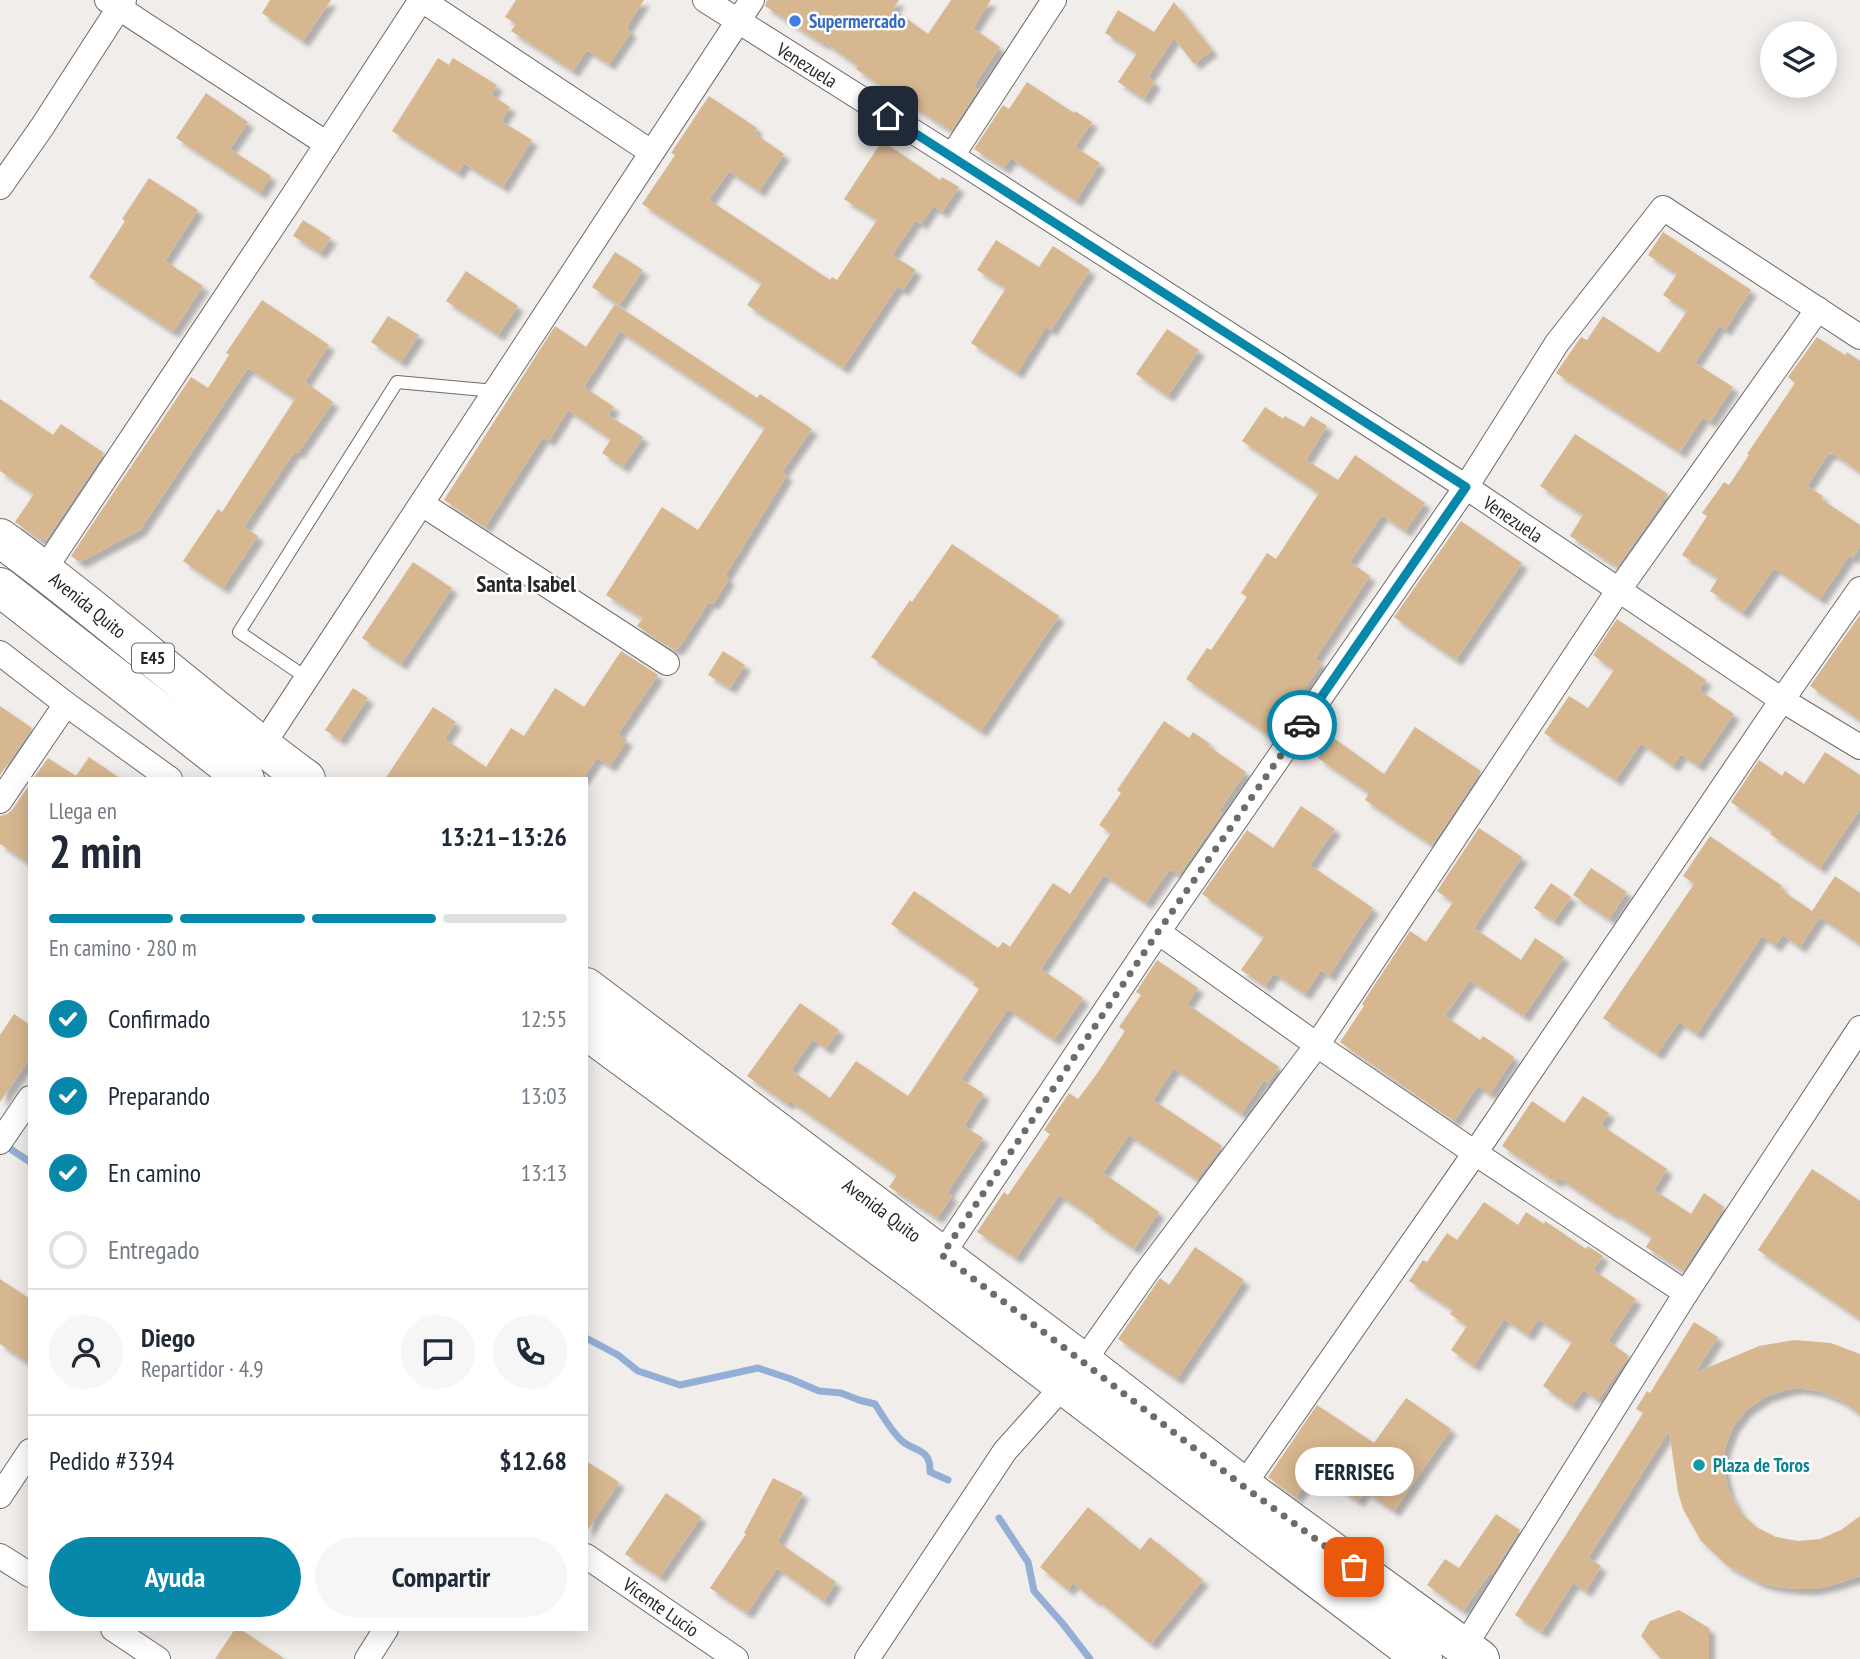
<!DOCTYPE html>
<html lang="es">
<meta charset="utf-8">
<style>
:root{--surface:#fff;--page:#f6f6f7;--text:#1f2937;--muted:#747a83;--line:#e0e1e3;--accent:#0788aa}
body{margin:0;font-family:"PT Sans Narrow",sans-serif;background:var(--page);color:var(--text);height:100vh;display:flex;flex-direction:column;font-size:26px;white-space:nowrap}
*{box-sizing:border-box;margin:0}
p{font-size:23px;color:var(--muted)}
.icon{flex:none;width:38px;height:38px;fill:none;stroke:currentColor;stroke-width:2;stroke-linecap:round;stroke-linejoin:round}
.map{position:relative;flex:1;overflow:hidden}
.side{position:absolute;left:28px;top:777px;width:560px;height:854px;display:flex;flex-direction:column;background:var(--surface);border-radius:0px;box-shadow:0 4px 18px #0003}
.side>*{flex:none}
.controls{position:absolute;left:1760px;top:21px;display:grid;gap:14px}
.controls a{display:grid;place-items:center;width:77px;height:77px;border-radius:50%;background:var(--surface);box-shadow:0 4px 18px #0003;font-size:35px}
.pin{position:absolute;display:grid;place-items:center;width:60px;height:60px;color:#fff;margin:-30px;border-radius:14px;box-shadow:0 4px 10px #0006}
.courier{position:absolute;display:grid;place-items:center;width:70px;height:70px;margin:-35px;border:5px solid #0788aa;border-radius:50%;background:#fff;color:#222;box-shadow:0 2px 9px #0007}
.bubble{position:absolute;height:49px;border-radius:24px;background:var(--surface);box-shadow:0 4px 18px #0003;font-size:23px;font-weight:700;line-height:49px;text-align:center}
.headline em{font-style:normal;font-weight:700}
.headline div{display:flex;flex-direction:column-reverse}
.headline{display:flex;align-items:center;justify-content:space-between;height:119px;padding:0 21px}
h1{font-size:46px;font-weight:700;line-height:52px}
.bar{display:grid;grid-template-columns:repeat(4,1fr);gap:10px 7px;align-content:center;height:84px;padding:0 21px}
.bar i{height:9px;border-radius:5px;background:var(--line)}
.bar .selected{background:var(--accent)}
.bar p{grid-column:span 4}
.line{display:flex;align-items:center;gap:18px;padding:0 21px;border-top:2px solid var(--line)}
.line div{flex:1}
.round{display:grid;place-items:center;flex:none;width:74px;height:74px;border-radius:37px;background:var(--page)}
ol{padding:0 21px;list-style:none}
li{display:flex;align-items:center;gap:21px;height:77px}
li p{margin-inline-start:auto}
li .icon{padding:7px;border-radius:50%;background:var(--accent);color:#fff;stroke-width:4}
li:last-child{color:var(--muted)}
li i{width:38px;height:38px;border:4px solid var(--line);border-radius:50%}
.primary-button{display:flex;gap:14px;margin-top:auto;padding:14px 21px}
.primary-button a{flex:1;height:80px;border-radius:42px;background:var(--accent);color:#fff;font-size:28px;font-weight:700;line-height:80px;text-align:center}
.primary-button a+a{background:var(--page);color:var(--text)}
.map>svg:first-child{display:block}
.lines{fill:none;stroke-linecap:round;stroke-linejoin:round}
.stream{stroke:#94afd6;stroke-width:7}
.building{fill:#d7b790;filter:url(#shadow)}
.lane-casing{stroke:#6f6b69;stroke-width:14}
.street-casing{stroke:#6f6b69;stroke-width:26}
.highway-casing{stroke:#6f6b69;stroke-width:40}
.lane{stroke:#fff;stroke-width:12}
.street{stroke:#fff;stroke-width:24}
.highway{stroke:#fff;stroke-width:38}
.done{stroke:#6e6c6b;stroke-width:7;stroke-dasharray:0 12.6}
.route{stroke:#0788aa;stroke-width:9}
.shop-dot{fill:#3f7fe0;stroke:#fff;stroke-width:2.5}
.culture-dot{fill:#0f9aa8;stroke:#fff;stroke-width:2.5}
.labels{text-anchor:middle;stroke-width:5;stroke-linejoin:round;paint-order:stroke}
.shield{fill:#fff;stroke:#686767;stroke-width:2}
.shield-label{font-size:18px;font-weight:bold;fill:#282626}
.shop-label{font-size:19px;font-weight:bold;fill:#366cbe;stroke:#fff;text-anchor:start}
.street-label{font-size:19px;fill:#282626;stroke:#fff}
.culture-label{font-size:19px;font-weight:bold;fill:#0d838f;stroke:#fff;text-anchor:start}
.quarter-label{font-size:23px;font-weight:bold;fill:#282626;stroke:#fff}
</style>
<div class="map">
<svg width="1860" height="1659" viewBox="0 0 1860 1659">
<defs>
<filter id="shadow"><feDropShadow dx="6" dy="6" stdDeviation="2" flood-color="#0004"/></filter>
</defs>
<rect width="100%" height="100%" fill="#f1edeb"/>
<g class="lines">
<g class="stream">
<path d="M3,1144L30,1162"/>
<path d="M586,1338L618,1355L638,1371L680,1385L758,1368L791,1379L819,1391L841,1393L859,1400L875,1404C883,1416 891,1431 902,1441C915,1452 931,1448 930,1472L948,1480"/>
<path d="M999,1518L1028,1562L1034,1591L1063,1624L1090,1659"/>
</g>
</g>
<g class="building">
<path d="M270,0H331L303,41L262,13Z"/>
<path d="M516,0H644L626,28L631,32L609,64L587,50L573,71L511,31L516,24L505,17Z"/>
<path d="M767,0H899L893,9L928,34L951,0H991L973,28L1000,47L973,87L978,89L951,131L856,69L858,66L824,42L823,44L765,6Z"/>
<path d="M1174,2L1212,50L1194,64L1174,38L1148,77L1155,82L1144,99L1118,82L1137,53L1105,33L1118,10L1154,32Z"/>
<path d="M438,58L449,65L453,58L497,85L491,95L510,107L501,121L532,140L503,187L464,163L458,173L392,131Z"/>
<path d="M1027,82L1074,113L1075,111L1092,122L1075,147L1100,163L1076,201L1011,158L1004,168L974,149L1003,105L1009,109Z"/>
<path d="M206,93L248,122L230,149L271,176L260,193L176,138Z"/>
<path d="M709,96L757,128L754,133L784,154L759,191L729,171L709,200L830,280L832,277L837,280L877,220L844,199L882,141L940,180L942,177L959,187L942,212L933,206L921,224L916,220L892,255L916,270L903,290L897,287L843,368L747,305L762,283L642,204L675,155L671,153Z"/>
<path d="M149,178L198,210L165,261L203,286L173,332L89,277L125,221L122,219Z"/>
<path d="M303,220L331,238L320,253L293,236Z"/>
<path d="M1663,232L1751,290L1725,330L1719,326L1695,363L1733,387L1710,422L1703,417L1680,452L1556,373L1581,337L1587,340L1603,316L1659,353L1687,311L1663,295L1677,274L1648,255Z"/>
<path d="M996,240L1039,267L1053,246L1090,270L1051,330L1046,327L1017,373L971,343L1006,288L977,270Z"/>
<path d="M615,252L643,270L619,305L592,287Z"/>
<path d="M466,271L518,306L498,335L446,301Z"/>
<path d="M262,300L329,345L305,382L333,402L298,453L295,451L244,527L258,536L223,588L183,561L218,509L222,512L295,399L248,368L140,530L80,562L71,556L191,377L208,388L229,355L226,353Z"/>
<path d="M615,304L757,398L760,394L812,429L782,472L787,475L725,576L729,579L713,604L709,602L678,649L676,648L674,650L637,626L643,618L606,595L662,507L698,530L765,428L620,331L584,387L614,407L608,415L643,437L623,467L602,453L611,439L568,410L549,441L543,437L485,527L444,500L555,326L586,347Z"/>
<path d="M388,316L419,335L401,362L371,342Z"/>
<path d="M1167,329L1199,350L1168,396L1136,374Z"/>
<path d="M1817,337L1845,355L1847,352L1860,361V472L1832,453L1831,455L1829,453L1807,486L1823,496L1821,499L1860,525V547L1853,558L1849,556L1820,599L1774,568L1743,613L1710,591L1718,578L1682,555L1707,516L1702,513L1724,482L1729,485L1749,455L1747,454L1795,383L1788,377Z"/>
<path d="M0,399L53,435L61,424L104,453L46,540L42,537L40,540L15,522L34,494L0,471Z"/>
<path d="M1265,407L1283,419L1285,416L1304,427L1311,416L1327,426L1306,460L1338,480L1355,455L1425,503L1405,531L1382,515L1350,562L1370,576L1315,659L1322,663L1295,703L1294,701L1270,736L1186,679L1207,648L1211,650L1247,597L1241,593L1267,553L1276,559L1319,493L1242,441Z"/>
<path d="M1575,434L1668,494L1617,567L1570,536L1583,515L1540,486Z"/>
<path d="M1461,521L1522,563L1456,660L1394,617Z"/>
<path d="M952,544L1059,616L981,731L871,657L910,600L912,602Z"/>
<path d="M413,562L452,588L401,664L362,638Z"/>
<path d="M1860,615V720L1810,686Z"/>
<path d="M1617,619L1706,680L1699,690L1734,714L1698,766L1681,754L1673,766L1641,743L1616,780L1544,733L1569,696L1588,708L1614,670L1593,655Z"/>
<path d="M621,651L658,675L618,734L627,740L610,766L597,758L583,779H385L433,707L456,722L445,739L486,767L511,728L524,736L555,688L584,707Z"/>
<path d="M723,651L745,665L730,688L708,675Z"/>
<path d="M353,688L368,698L340,740L325,730Z"/>
<path d="M0,706L32,728L0,775Z"/>
<path d="M1164,721L1189,738L1193,732L1210,744L1208,746L1246,772L1219,811L1222,813L1179,875L1170,869L1146,903L1104,875L1041,969L1083,998L1054,1040L1008,1009L961,1079L984,1094L964,1126L983,1138L947,1193L952,1196L937,1218L889,1187L897,1175L790,1101L787,1104L747,1076L800,1003L839,1030L826,1049L813,1039L791,1070L830,1098L856,1061L908,1096L979,989L973,985L975,982L891,924L914,891L998,948L1003,942L1010,947L1053,883L1070,894L1111,833L1099,825L1121,793L1117,790Z"/>
<path d="M1415,727L1481,771L1432,845L1365,800L1369,793L1318,758L1332,737L1384,774Z"/>
<path d="M1825,752L1860,775V809L1820,868L1770,834L1772,831L1731,802L1759,760L1782,776L1785,771L1804,784Z"/>
<path d="M89,757L121,779H33L48,758L76,776Z"/>
<path d="M30,784V864L0,844V816L7,814L12,810Z"/>
<path d="M1301,806L1335,829L1310,865L1373,908L1329,976L1321,970L1305,994L1274,973L1265,986L1241,970L1264,937L1202,894L1247,830L1273,848Z"/>
<path d="M1479,828L1522,857L1474,928L1521,960L1535,938L1564,957L1524,1016L1470,980L1445,1016L1480,1040L1483,1036L1514,1057L1490,1094L1478,1086L1454,1121L1340,1042L1364,1006L1362,1004L1410,931L1426,942L1453,902L1437,891Z"/>
<path d="M1710,836L1782,886L1780,889L1812,911L1835,876L1860,893V944L1820,917L1800,947L1783,935L1775,946L1762,936L1697,1034L1679,1022L1657,1054L1603,1018L1694,884L1683,876Z"/>
<path d="M1591,868L1627,892L1609,919L1573,895Z"/>
<path d="M1551,883L1571,897L1554,921L1534,908Z"/>
<path d="M1157,960L1198,988L1187,1004L1279,1067L1268,1083L1264,1080L1241,1114L1174,1068L1153,1100L1222,1146L1197,1179L1129,1135L1103,1173L1159,1212L1134,1249L1093,1221L1095,1219L1059,1195L1016,1258L977,1232L1004,1192L1008,1195L1050,1134L1044,1130L1069,1093L1078,1099L1096,1075L1125,1031L1119,1027L1141,995L1136,992Z"/>
<path d="M14,1014L30,1025V1059L0,1102V1035Z"/>
<path d="M1583,1096L1609,1113L1601,1125L1667,1169L1654,1190L1691,1214L1704,1193L1724,1207L1683,1271L1646,1247L1652,1237L1614,1212L1613,1214L1559,1178L1556,1182L1502,1146L1532,1101L1564,1123Z"/>
<path d="M1812,1169L1860,1201V1319L1758,1250Z"/>
<path d="M1484,1202L1518,1225L1526,1212L1544,1224L1545,1221L1586,1249L1588,1246L1603,1256L1593,1270L1636,1299L1608,1341L1629,1356L1598,1400L1583,1390L1572,1406L1543,1386L1572,1342L1538,1319L1528,1335L1504,1319L1474,1366L1451,1350L1467,1326L1450,1314L1453,1310L1409,1281L1423,1260L1427,1262L1447,1233L1457,1240Z"/>
<path d="M1195,1247L1244,1280L1177,1379L1118,1339L1160,1278L1169,1285Z"/>
<path d="M0,1279L30,1299V1364L0,1344Z"/>
<path d="M1694,1322L1718,1337L1695,1373L1759,1346L1794,1340L1831,1343L1860,1354V1414L1840,1400L1819,1391L1797,1388L1786,1390L1765,1397L1746,1410L1733,1427L1725,1448L1724,1471L1729,1492L1740,1512L1756,1527L1776,1537L1798,1541L1820,1539L1841,1530L1860,1516V1576L1832,1585L1814,1589H1796L1778,1587L1761,1583L1728,1566L1701,1541L1683,1509L1678,1492L1669,1431L1588,1558L1601,1566L1586,1591L1573,1583L1542,1632L1515,1615L1643,1413L1636,1409L1647,1391L1650,1393Z"/>
<path d="M1406,1398L1451,1429L1394,1511L1365,1491L1358,1501L1314,1471L1296,1498L1268,1477L1317,1405L1374,1443Z"/>
<path d="M586,1461L619,1482L586,1533Z"/>
<path d="M773,1478L803,1493L778,1542L836,1582L824,1601L777,1568L747,1613L710,1588L746,1534L744,1533Z"/>
<path d="M666,1493L701,1517L660,1577L625,1554Z"/>
<path d="M1088,1507L1140,1550L1150,1537L1203,1580L1151,1644L1096,1599L1095,1601L1073,1583L1068,1590L1040,1567Z"/>
<path d="M1496,1514L1520,1530L1492,1574L1490,1573L1463,1611L1427,1585L1445,1559L1459,1568Z"/>
<path d="M1679,1610L1709,1628V1659H1661L1641,1636L1650,1621Z"/>
<path d="M235,1629H240L285,1659H215Z"/>
</g>
<g class="lines">
<defs>
<path id="lane" d="M307,678L239,632L397,382L495,391"/>
<g id="street">
<path d="M107,0L327,144"/>
<path d="M422,0L651,152"/>
<path d="M705,0L952,156L1466,487L1782,700L1860,747"/>
<path d="M952,156L1054,0"/>
<path d="M0,187L42,127L124,0"/>
<path d="M422,504L667,663"/>
<path d="M44,570L287,205L421,0"/>
<path d="M0,653L66,704L170,779"/>
<path d="M255,757L752,0"/>
<path d="M0,801L66,704"/>
<path d="M1158,932L1317,1045L1475,1153L1686,1293"/>
<path d="M0,1142L30,1098"/>
<path d="M942,1255L1158,932L1466,487L1557,343L1663,208L1860,337"/>
<path d="M1083,1362L1145,1274L1317,1045L1618,591L1818,309"/>
<path d="M1243,1486L1475,1153L1782,700L1860,589"/>
<path d="M0,1496L30,1451"/>
<path d="M0,1556L30,1575"/>
<path d="M586,1556L736,1659"/>
<path d="M113,1629L158,1659"/>
<path d="M1464,1647L1686,1293L1860,1028"/>
<path d="M367,1659L386,1629"/>
<path d="M867,1659L1005,1451L1063,1386"/>
</g>
<g id="highway">
<path d="M0,538C105,614 201,702 306,779"/>
<path d="M0,587L245,779"/>
<path d="M586,987L1083,1362L1243,1486L1480,1659"/>
<path d="M586,1030L924,1279L1423,1659"/>
</g>
</defs>
<use href="#lane" class="lane-casing"/>
<use href="#street" class="street-casing"/>
<use href="#highway" class="highway-casing"/>
<use href="#lane" class="lane"/>
<use href="#street" class="street"/>
<use href="#highway" class="highway"/>
</g>
<g class="lines">
<path class="done" d="M1302,725L1158,932L942,1255L1083,1362L1243,1486L1354,1567"/>
<path class="route" d="M888,116L1466,487L1302,725"/>
</g>
<circle class="shop-dot" cx="795" cy="21" r="7"/>
<circle class="culture-dot" cx="1699" cy="1465" r="7"/>
<g class="labels">
<rect class="shield" x="132" y="643.5" width="42" height="29" rx="5"/>
<g class="shield-label">
<text x="153" y="664">E45</text>
</g>
<g class="shop-label">
<text x="809" y="28">Supermercado</text>
</g>
<g class="street-label">
<text transform="translate(807 65) rotate(32)" y="7">Venezuela</text>
<text transform="translate(1513 519) rotate(34)" y="7">Venezuela</text>
<text transform="translate(88 605) rotate(39)" y="7">Avenida Quito</text>
<text transform="translate(882 1210) rotate(37)" y="7">Avenida Quito</text>
<text transform="translate(661 1607) rotate(35)" y="7">Vicente Lucio</text>
</g>
<g class="culture-label">
<text x="1713" y="1472">Plaza de Toros</text>
</g>
<g class="quarter-label">
<text x="526" y="592">Santa Isabel</text>
</g>
</g>
</svg>
<div class="controls">
<a><svg class="icon" aria-label="layers" viewBox="0 0 24 24"><path d="M12 4l9 5-9 5-9-5zM3 14l9 5 9-5"/></svg></a>
</div>
<div class="pin" style="left:1354px;top:1567px;background:#ea580c"><svg class="icon" aria-label="bag" viewBox="0 0 24 24"><path d="M5 8h14l-1 12H6zM9 8a3 3 0 0 1 6 0"/></svg></div>
<div class="pin" style="left:888px;top:116px;background:#1f2937"><svg class="icon" aria-label="home" viewBox="0 0 24 24"><path d="M3 11l9-7 9 7M6 9v11h12V9"/></svg></div>
<div class="courier" style="left:1302px;top:725px"><svg class="icon" aria-label="car" viewBox="0 0 24 24"><path d="M5 17H2v-5l4-1 3-4h7l3 4 3 1v5h-3M9 17h6M6 11h13"/><circle cx="7" cy="17" r="2"/><circle cx="17" cy="17" r="2"/></svg></div>
<div class="bubble" style="left:1295px;top:1447px;width:119px">FERRISEG</div>
<section class="side">
<div class="headline"><div><h1>2 min</h1><p>Llega en</p></div><em>13:21–13:26</em></div>
<div class="bar"><i class="selected"></i><i class="selected"></i><i class="selected"></i><i></i><p>En camino · 280 m</p></div>
<ol>
<li><svg class="icon" aria-label="check" viewBox="0 0 24 24"><path d="M5 12l5 5 9-10"/></svg>Confirmado<p>12:55</p></li>
<li><svg class="icon" aria-label="check" viewBox="0 0 24 24"><path d="M5 12l5 5 9-10"/></svg>Preparando<p>13:03</p></li>
<li><svg class="icon" aria-label="check" viewBox="0 0 24 24"><path d="M5 12l5 5 9-10"/></svg>En camino<p>13:13</p></li>
<li><i></i>Entregado</li>
</ol>
<div class="line" style="height:126px"><a class="round"><svg class="icon" aria-label="person" viewBox="0 0 24 24"><circle cx="12" cy="8" r="4"/><path d="M4 21q1-7 8-7t8 7"/></svg></a><div><b>Diego</b><p>Repartidor · 4.9</p></div><a class="round"><svg class="icon" aria-label="chat" viewBox="0 0 24 24"><path d="M4 5h16v11H9l-5 4z"/></svg></a><a class="round"><svg class="icon" aria-label="phone" viewBox="0 0 24 24"><path d="M5 4h4l2 5-3 2q2 4 5 5l2-3 5 2v4C11 20 4 13 5 4z"/></svg></a></div>
<div class="line" style="height:91px"><div>Pedido #3394</div><b>$12.68</b></div>
<div class="primary-button"><a>Ayuda</a><a>Compartir</a></div>
</section>
</div>
